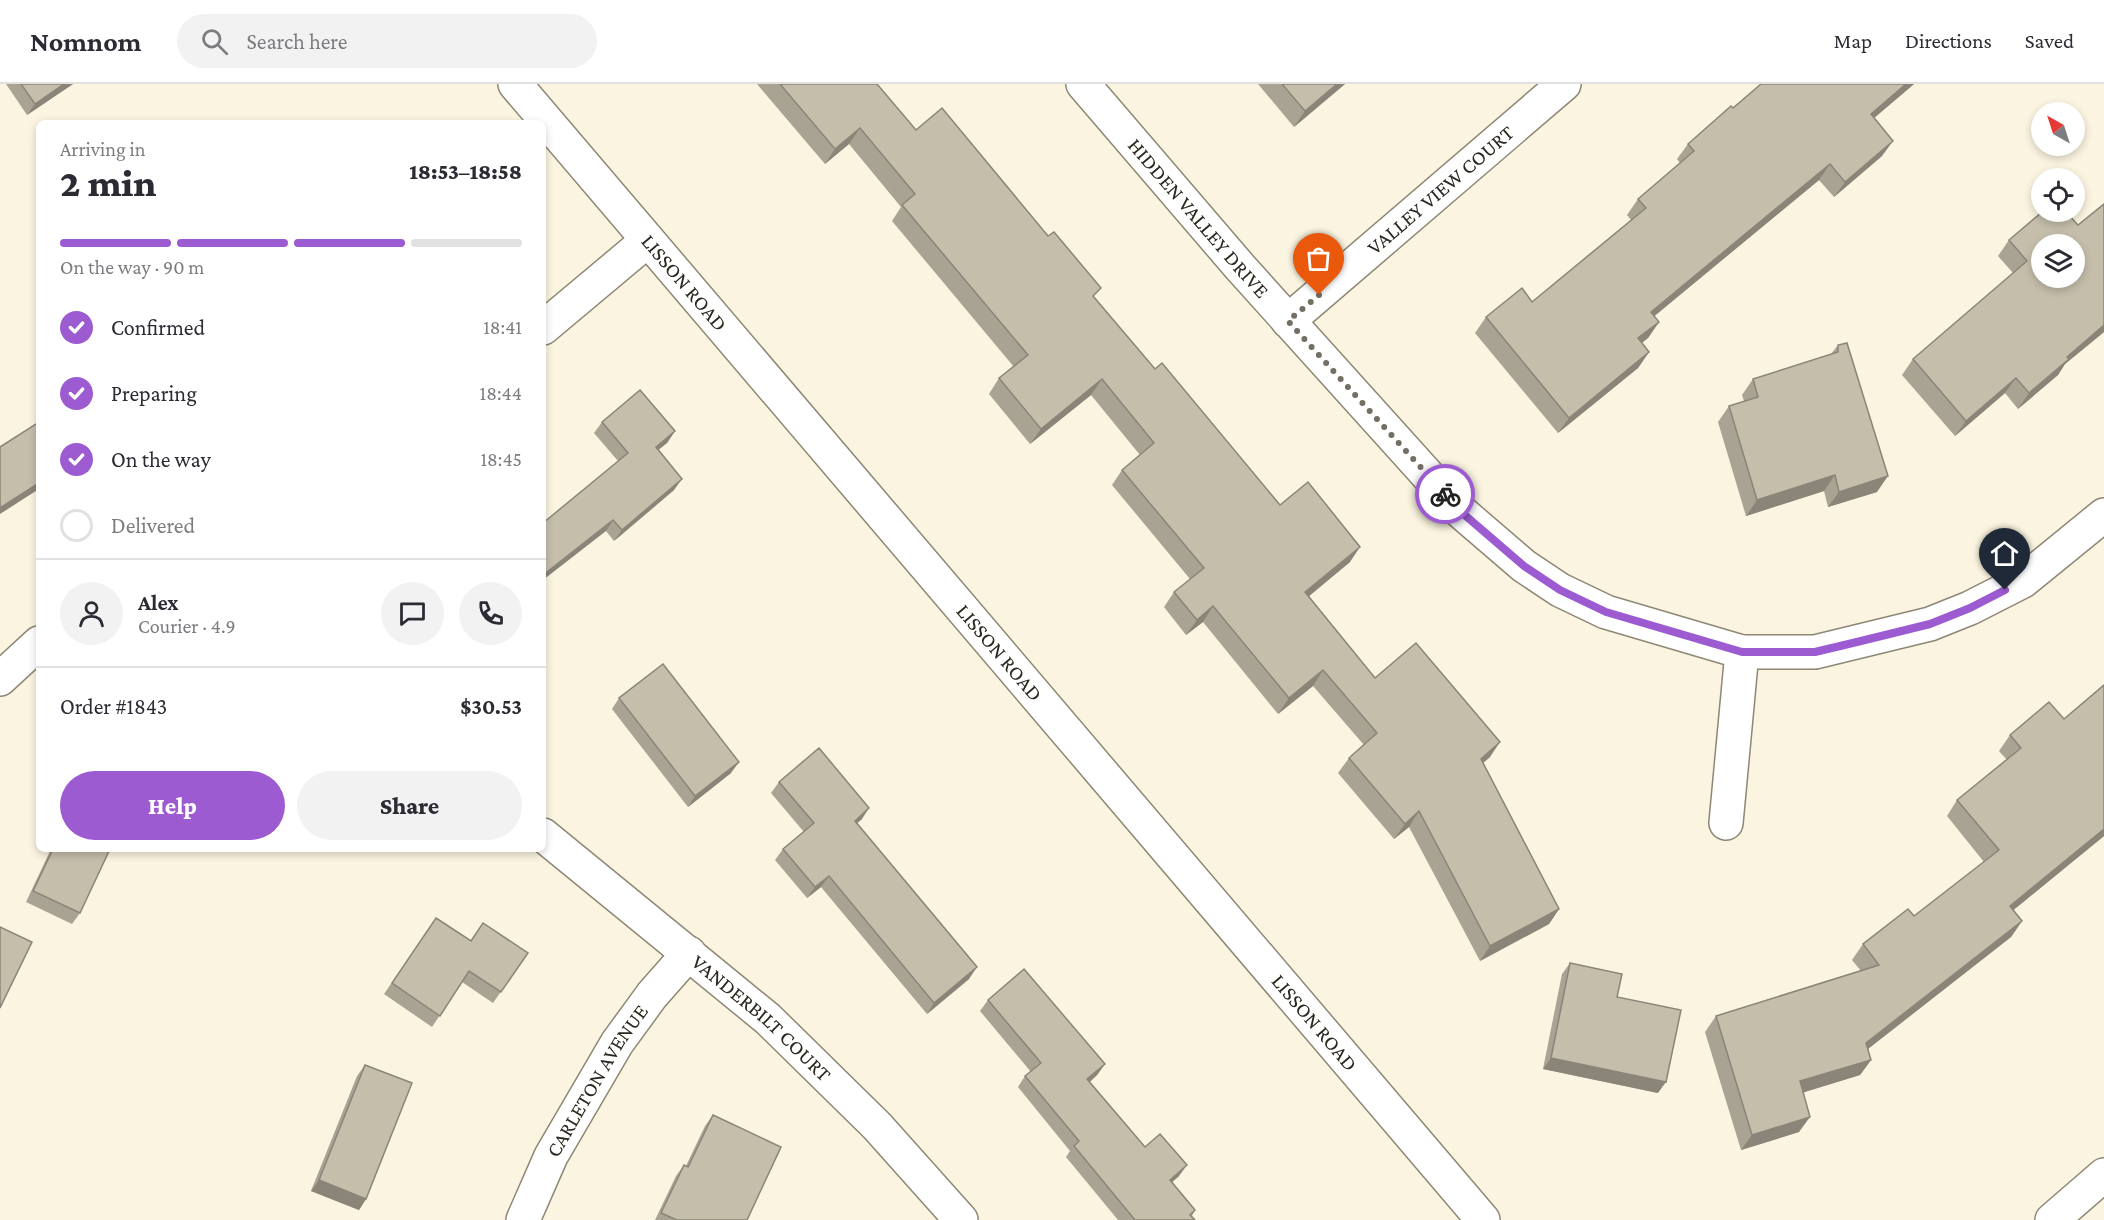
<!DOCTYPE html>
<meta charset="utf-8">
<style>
:root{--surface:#fff;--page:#f2f2f3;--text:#2b2b33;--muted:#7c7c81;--line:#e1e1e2;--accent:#9c5bd1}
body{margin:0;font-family:"Crimson Pro",serif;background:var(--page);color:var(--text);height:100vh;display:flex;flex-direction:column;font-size:22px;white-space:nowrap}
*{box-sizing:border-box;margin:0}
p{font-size:20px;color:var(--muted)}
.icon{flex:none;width:33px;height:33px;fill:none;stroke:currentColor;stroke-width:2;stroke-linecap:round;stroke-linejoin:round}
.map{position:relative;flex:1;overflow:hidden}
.panel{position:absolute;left:36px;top:36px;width:510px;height:732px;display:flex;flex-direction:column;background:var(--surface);border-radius:9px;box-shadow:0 3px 9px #0003}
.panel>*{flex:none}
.needle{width:39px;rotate:321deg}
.buttons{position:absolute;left:2031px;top:18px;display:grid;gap:12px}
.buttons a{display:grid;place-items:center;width:54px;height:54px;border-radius:50%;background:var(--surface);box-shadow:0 3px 9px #0003;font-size:30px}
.pin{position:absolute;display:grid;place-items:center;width:51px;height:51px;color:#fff;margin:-62px -26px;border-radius:50% 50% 50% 0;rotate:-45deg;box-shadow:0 0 6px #0007}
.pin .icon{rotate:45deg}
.courier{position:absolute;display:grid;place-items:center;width:60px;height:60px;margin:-30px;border:4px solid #9c5bd1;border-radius:50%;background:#fff;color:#222;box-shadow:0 2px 8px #0007}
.summary em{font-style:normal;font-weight:800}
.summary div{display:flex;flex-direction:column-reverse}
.summary{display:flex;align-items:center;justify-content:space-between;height:102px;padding:0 24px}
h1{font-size:39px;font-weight:800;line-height:45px}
.bar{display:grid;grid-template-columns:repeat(4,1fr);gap:9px 6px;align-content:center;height:72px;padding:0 24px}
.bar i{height:8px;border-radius:4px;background:var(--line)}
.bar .current{background:var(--accent)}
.bar p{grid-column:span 4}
.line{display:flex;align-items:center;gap:15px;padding:0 24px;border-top:2px solid var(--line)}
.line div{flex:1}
.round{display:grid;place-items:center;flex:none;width:63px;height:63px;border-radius:32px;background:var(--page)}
ol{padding:0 24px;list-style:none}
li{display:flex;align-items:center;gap:18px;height:66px}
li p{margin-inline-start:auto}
li .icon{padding:6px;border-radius:50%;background:var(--accent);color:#fff;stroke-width:4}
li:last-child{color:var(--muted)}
li i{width:33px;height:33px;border:3px solid var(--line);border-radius:50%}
.cta{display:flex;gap:12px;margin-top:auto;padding:12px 24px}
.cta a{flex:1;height:69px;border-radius:36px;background:var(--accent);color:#fff;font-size:24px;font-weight:800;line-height:69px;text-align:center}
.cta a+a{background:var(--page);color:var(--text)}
header{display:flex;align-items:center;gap:36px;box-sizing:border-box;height:84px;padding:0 30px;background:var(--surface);border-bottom:2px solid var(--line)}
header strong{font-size:28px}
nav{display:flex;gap:33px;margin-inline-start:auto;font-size:21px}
.search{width:420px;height:54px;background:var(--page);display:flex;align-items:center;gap:15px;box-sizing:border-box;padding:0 21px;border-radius:33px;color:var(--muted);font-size:22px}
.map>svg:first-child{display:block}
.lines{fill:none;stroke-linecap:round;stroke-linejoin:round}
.minor-casing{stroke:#8e8775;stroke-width:36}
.tertiary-casing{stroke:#8e8775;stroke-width:36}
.minor{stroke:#fff;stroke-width:33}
.tertiary{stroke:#fff;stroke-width:33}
.wall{fill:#a9a393}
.shaded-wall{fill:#8a8578}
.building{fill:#c5beab;stroke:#8a8578;stroke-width:1.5;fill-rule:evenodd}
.done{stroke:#746f63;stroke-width:6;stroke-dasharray:0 10.8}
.route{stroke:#9c5bd1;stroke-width:8}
.labels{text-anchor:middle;stroke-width:5;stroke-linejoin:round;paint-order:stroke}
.street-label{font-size:21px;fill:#2b2820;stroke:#fff}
</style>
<header>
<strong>Nomnom</strong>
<div class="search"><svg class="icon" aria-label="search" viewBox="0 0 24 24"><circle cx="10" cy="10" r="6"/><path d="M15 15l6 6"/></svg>Search here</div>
<nav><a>Map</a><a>Directions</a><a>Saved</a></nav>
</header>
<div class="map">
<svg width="2104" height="1136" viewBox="0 0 2104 1136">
<rect width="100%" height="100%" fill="#fbf4e0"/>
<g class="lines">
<defs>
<g id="minor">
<path id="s1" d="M1083,0L1240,183L1460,427L1524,482L1560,506L1606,528L1742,568H1815L1930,540L1970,524L2023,497L2104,431"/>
<path id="s2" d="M1288,237L1564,0"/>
<path d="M543,244L648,156"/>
<path d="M0,595L39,559"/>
<path d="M1726,739L1742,568"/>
<path id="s3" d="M543,751L768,935L877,1042L961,1136"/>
<path id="s4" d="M523,1136L551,1072L617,959L652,911L689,869"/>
<path d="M2052,1136L2104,1091"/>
</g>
<g id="tertiary">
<path id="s5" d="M515,0L1483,1136"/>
</g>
</defs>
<use href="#minor" class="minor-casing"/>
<use href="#tertiary" class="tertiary-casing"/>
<use href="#minor" class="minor"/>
<use href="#tertiary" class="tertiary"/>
</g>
<g class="wall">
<path d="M6,0H73L27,31Z"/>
<path d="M757,0H877L916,46L1094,213L1155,285L1280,421L1350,478L1308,512L1375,594L1490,673L1483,679L1559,825L1549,840L1480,877L1409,743L1394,755L1338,689L1349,674L1364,661L1313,602L1278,630L1203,538L1186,551L1164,523L1174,508L1190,495L1112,401L1122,386L1140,371L1091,311L1030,360L989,310L999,294L1014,283L892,137L901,123L849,60L825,80Z"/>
<path d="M1258,0H1345L1294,43Z"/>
<path d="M1914,0L1874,34L1882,72L1834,113L1819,96L1654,232L1659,238L1648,254L1642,259L1649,268L1638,284L1558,349L1475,249L1486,233L1532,218L1631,136L1627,131L1638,115L1680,79L1677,75L1688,60L1733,24Z"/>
<path d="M2104,120V248L2065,280L2058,291L2018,325L2005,309L1955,352L1902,291L1913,275L2013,189L1998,172L2009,156L2078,141Z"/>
<path d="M1838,261L1877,408L1828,423L1824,407L1746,432L1718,338L1729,322L1744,317L1742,311L1753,295L1831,270Z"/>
<path d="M602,338L675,347L667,359L658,366L674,406L614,457L606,447L618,377L594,349Z"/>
<path d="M2104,601V752L2013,826L2022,837L2011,853L1868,965L1871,976L1860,991L1803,1008L1799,1048L1741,1066L1705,948L1716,932L1861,887L1852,876L1863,860L1914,832L1984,778L1947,732L1957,716L2007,676L1999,667L2010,651L2064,635Z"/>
<path d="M619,614L731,689L688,723L612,625Z"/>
<path d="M779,698L862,735L857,739L969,895L927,930L821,803L807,814L775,776L783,765L804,748L771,709Z"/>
<path d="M51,765H110L80,829L72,840L26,818Z"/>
<path d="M436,834L471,857L528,869L493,919L462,898L432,943L384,910Z"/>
<path d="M1570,879L1617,913L1658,1009L1543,985L1562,890Z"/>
<path d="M988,916L1105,980L1097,991L1090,998L1145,1063L1179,1092L1172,1098L1195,1126L1192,1132L1195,1136H1118L1066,1073L1070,1067L1018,1003L1025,992L1031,988L980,927Z"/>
<path d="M365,981L366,1115L359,1126L311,1107L357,992Z"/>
<path d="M713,1031L747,1136H655L676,1092L684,1081L686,1082L705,1042Z"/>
</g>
<g class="shaded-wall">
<path d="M64,0H73L27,31L35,20Z"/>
<path d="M1337,0H1345L1294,43L1305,27Z"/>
<path d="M1906,0H1914L1860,46L1871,30Z"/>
<path d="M860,44L849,60L825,80L835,65Z"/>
<path d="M1893,57L1882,72L1834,113L1845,98Z"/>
<path d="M1830,80L1819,96L1640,244L1651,228Z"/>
<path d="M1659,238L1648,254L1627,270L1638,254Z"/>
<path d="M2104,241V248L2065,280L2058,291L2018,325L2029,309L2067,273Z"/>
<path d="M1649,268L1638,284L1558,349L1569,334Z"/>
<path d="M2016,294L2005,309L1955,352L1966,337Z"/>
<path d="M1102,295L1091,311L1030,360L1041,345Z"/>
<path d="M675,347L667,359L648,374L656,363Z"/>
<path d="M1835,391L1824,407L1746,432L1757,416Z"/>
<path d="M1888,392L1877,408L1828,423L1839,408Z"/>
<path d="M682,395L674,406L614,457L622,446Z"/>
<path d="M39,399V405L0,430V424Z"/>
<path d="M613,436L606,447L543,496V491Z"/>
<path d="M1360,463L1350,478L1295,524L1305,508Z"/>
<path d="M1213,522L1203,538L1186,551L1197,536Z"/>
<path d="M1323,586L1313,602L1278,630L1289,614Z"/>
<path d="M1500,658L1490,673L1470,690L1481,675Z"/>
<path d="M739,678L731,689L688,723L695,712Z"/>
<path d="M869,724L862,735L847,748L855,737Z"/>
<path d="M1419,727L1409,743L1394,755L1405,740Z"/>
<path d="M2104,745V752L1999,838L2010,822Z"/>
<path d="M829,792L821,803L807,814L815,803Z"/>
<path d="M1559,825L1549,840L1480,877L1490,862Z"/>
<path d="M2022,837L2011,853L1855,975L1866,959Z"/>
<path d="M977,883L969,895L927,930L934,919Z"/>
<path d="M1551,974L1666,998L1658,1009L1543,985Z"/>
<path d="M1871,976L1860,991L1789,1013L1800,997Z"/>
<path d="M1105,980L1097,991L1080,1006L1087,995Z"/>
<path d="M1810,1033L1799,1048L1741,1066L1752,1051Z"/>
<path d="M1187,1081L1179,1092L1162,1107L1170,1096Z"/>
<path d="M319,1096L366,1115L359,1126L311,1107Z"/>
</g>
<g class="building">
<path d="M21,0H64L35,20Z"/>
<path d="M780,0H877L916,46L942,24L1048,152L1054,148L1101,204L1093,212L1155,285L1162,279L1280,421L1308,398L1360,463L1305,508L1375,594L1416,559L1500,658L1481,675L1559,825L1490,862L1419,727L1405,740L1349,674L1377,649L1323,586L1289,614L1213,522L1197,536L1174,508L1204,484L1122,386L1154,359L1102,295L1041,345L999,294L1028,271L902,121L915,110L860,44L835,65Z"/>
<path d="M1282,0H1337L1305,27Z"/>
<path d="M1761,0H1906L1871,30L1893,57L1845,98L1830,80L1651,228L1659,238L1638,254L1649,268L1569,334L1486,233L1522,204L1532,218L1646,124L1638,115L1694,67L1688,60L1731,22L1733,24Z"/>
<path d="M2104,120V241L2067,273L2069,275L2029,309L2016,294L1966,337L1913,275L2027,177L2009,156L2042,128H2066L2078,141ZM2042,160H2074V194H2042Z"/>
<path d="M1847,259L1888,392L1839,408L1835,391L1757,416L1729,322L1758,313L1753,295L1838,268V261Z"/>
<path d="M640,306L675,347L656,363L682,395L622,446L613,436L543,491V439L628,369L602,338Z"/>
<path d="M39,338V399L0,424V363Z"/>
<path d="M663,580L739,678L695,712L619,614Z"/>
<path d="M2104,601V745L2010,822L2022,837L1866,959L1871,976L1800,997L1810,1033L1752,1051L1716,932L1879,881L1863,860L1908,825L1914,832L1999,766L1957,716L2021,664L2010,651L2049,618L2064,635Z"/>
<path d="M819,664L869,724L855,737L977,883L934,919L829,792L815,803L783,765L814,739L779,698Z"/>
<path d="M53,765H110L80,829L33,807Z"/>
<path d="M436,834L471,857L483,839L528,869L501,908L469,887L440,932L392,899Z"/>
<path d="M0,843L32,858L0,924Z"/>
<path d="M1570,879L1622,890L1617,913L1681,926L1666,998L1551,974Z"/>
<path d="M1024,885L1105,980L1087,995L1145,1063L1160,1050L1187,1081L1170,1096L1195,1126L1190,1131L1195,1136H1135L1074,1062L1079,1057L1025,992L1041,979L988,916Z"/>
<path d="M365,981L412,999L366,1115L319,1096Z"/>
<path d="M713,1031L781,1063L747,1136H677L661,1129L684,1081L688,1083Z"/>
</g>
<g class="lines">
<path class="done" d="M1319,211L1288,237L1445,410"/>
<path class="route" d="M1445,410L1460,427L1524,482L1560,506L1606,528L1742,568H1815L1861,557L1930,540L1970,524L2005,506"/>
</g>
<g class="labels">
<g class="street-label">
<text dy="7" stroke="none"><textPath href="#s2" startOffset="201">VALLEY VIEW COURT</textPath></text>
<text dy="7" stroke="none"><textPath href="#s1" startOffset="177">HIDDEN VALLEY DRIVE</textPath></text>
<text dy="7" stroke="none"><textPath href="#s5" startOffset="261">LISSON ROAD</textPath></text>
<text dy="7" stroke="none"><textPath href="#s5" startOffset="747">LISSON ROAD</textPath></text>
<text dy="7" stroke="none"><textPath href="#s3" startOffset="285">VANDERBILT COURT</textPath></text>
<text dy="7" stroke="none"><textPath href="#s5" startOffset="1233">LISSON ROAD</textPath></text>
<text dy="7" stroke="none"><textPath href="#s4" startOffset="158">CARLETON AVENUE</textPath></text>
</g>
</g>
</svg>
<div class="buttons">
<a><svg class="needle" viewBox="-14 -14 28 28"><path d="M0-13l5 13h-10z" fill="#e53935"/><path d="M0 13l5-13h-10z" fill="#7c7c81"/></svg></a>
<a><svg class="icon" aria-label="locate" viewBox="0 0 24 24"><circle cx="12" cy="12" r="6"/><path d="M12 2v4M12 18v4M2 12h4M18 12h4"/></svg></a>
<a><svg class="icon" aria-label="layers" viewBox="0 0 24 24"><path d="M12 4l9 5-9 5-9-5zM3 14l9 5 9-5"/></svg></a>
</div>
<div class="pin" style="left:1319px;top:211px;background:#ea580c"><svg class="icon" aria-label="bag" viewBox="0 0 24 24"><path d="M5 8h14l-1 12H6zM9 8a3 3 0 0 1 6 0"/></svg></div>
<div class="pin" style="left:2005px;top:506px;background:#1f2937"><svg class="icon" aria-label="home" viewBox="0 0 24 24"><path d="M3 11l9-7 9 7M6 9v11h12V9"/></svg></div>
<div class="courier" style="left:1445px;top:410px"><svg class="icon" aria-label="bike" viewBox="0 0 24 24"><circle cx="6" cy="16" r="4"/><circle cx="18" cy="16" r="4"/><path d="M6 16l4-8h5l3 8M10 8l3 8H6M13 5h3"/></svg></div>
<section class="panel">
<div class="summary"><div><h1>2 min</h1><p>Arriving in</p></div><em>18:53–18:58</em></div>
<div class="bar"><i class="current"></i><i class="current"></i><i class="current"></i><i></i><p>On the way · 90 m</p></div>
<ol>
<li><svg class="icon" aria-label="check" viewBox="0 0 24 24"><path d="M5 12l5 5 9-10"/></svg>Confirmed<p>18:41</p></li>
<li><svg class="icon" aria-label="check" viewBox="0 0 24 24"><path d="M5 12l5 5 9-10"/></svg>Preparing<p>18:44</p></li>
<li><svg class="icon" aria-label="check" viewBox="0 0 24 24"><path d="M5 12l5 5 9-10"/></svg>On the way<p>18:45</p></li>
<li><i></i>Delivered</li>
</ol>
<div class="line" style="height:108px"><a class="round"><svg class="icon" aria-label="person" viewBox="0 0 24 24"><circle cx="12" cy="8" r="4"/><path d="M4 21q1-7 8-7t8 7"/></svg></a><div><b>Alex</b><p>Courier · 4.9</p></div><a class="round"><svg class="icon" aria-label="chat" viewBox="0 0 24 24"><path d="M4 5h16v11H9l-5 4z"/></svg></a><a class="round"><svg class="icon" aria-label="phone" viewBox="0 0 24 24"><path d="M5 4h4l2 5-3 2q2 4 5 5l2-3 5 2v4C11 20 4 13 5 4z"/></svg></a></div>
<div class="line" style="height:78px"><div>Order #1843</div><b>$30.53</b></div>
<div class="cta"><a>Help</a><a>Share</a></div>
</section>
</div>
